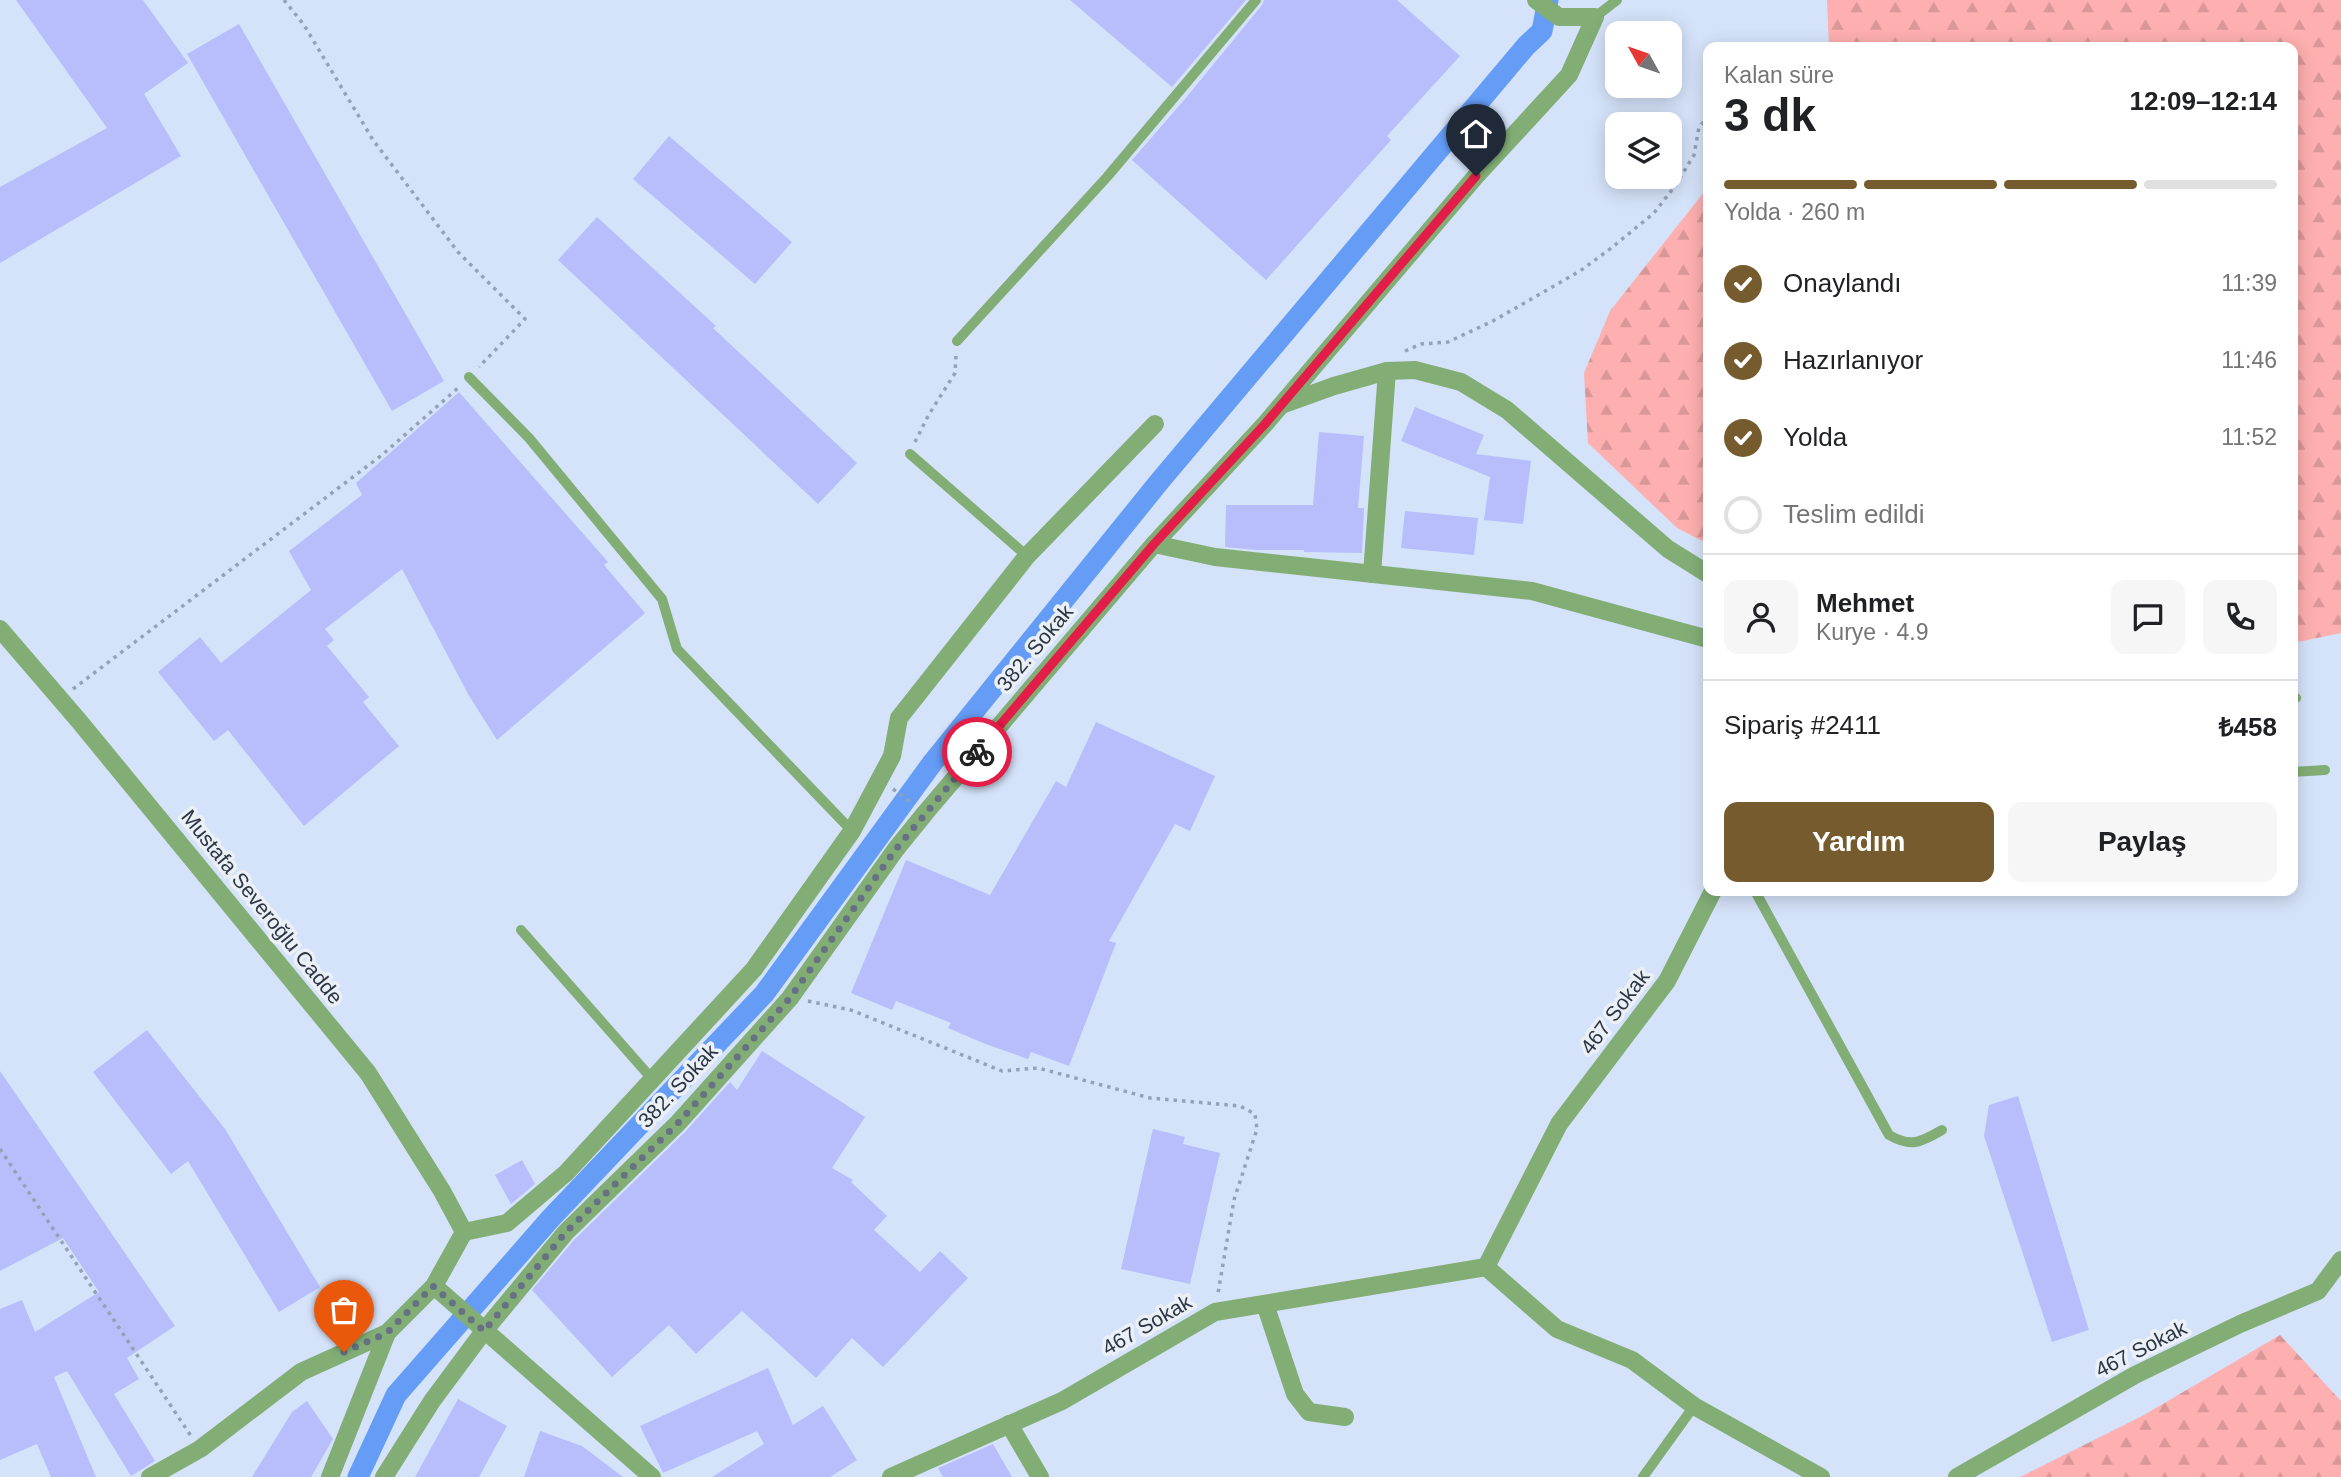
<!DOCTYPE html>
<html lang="tr">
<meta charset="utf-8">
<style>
:root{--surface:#fff;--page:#f6f6f6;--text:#202124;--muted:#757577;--line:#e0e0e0;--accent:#755b2d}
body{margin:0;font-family:Arial,sans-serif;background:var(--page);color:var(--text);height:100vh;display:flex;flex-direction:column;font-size:26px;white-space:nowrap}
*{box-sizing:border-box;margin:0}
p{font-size:23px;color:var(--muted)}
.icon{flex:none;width:38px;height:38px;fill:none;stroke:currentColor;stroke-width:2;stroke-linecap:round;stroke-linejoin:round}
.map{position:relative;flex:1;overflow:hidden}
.panel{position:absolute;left:1703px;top:42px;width:595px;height:854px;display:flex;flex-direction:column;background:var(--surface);border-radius:14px;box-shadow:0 4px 18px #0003}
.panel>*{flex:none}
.needle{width:46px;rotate:310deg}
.tools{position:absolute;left:1605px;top:21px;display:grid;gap:14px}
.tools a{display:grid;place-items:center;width:77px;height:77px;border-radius:14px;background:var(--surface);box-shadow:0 4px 18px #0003;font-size:35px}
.pin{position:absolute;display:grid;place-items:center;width:60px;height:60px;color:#fff;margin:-72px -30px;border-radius:50% 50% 50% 0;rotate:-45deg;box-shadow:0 0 7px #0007}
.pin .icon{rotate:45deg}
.courier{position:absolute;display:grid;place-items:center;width:70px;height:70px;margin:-35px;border:5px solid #e11d48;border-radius:50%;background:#fff;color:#222;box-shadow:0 2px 9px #0007}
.overview em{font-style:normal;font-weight:700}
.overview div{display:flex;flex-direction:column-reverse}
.overview{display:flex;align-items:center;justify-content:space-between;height:119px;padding:0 21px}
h1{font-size:46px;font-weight:700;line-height:52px}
.bar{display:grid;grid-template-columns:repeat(4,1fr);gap:10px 7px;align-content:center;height:84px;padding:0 21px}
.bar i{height:9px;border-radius:5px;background:var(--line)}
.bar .on{background:var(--accent)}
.bar p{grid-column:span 4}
.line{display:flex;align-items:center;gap:18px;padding:0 21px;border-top:2px solid var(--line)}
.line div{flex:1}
.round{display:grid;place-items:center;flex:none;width:74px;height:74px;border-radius:14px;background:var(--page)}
ol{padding:0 21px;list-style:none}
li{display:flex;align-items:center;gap:21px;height:77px}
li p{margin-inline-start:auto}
li .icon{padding:7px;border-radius:50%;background:var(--accent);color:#fff;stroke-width:4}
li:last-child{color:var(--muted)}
li i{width:38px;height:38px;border:4px solid var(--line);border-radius:50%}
.primary-button{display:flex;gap:14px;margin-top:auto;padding:14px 21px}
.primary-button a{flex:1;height:80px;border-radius:14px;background:var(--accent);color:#fff;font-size:28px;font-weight:700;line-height:80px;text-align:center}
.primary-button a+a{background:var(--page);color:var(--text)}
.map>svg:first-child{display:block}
.forest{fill:url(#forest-firs)}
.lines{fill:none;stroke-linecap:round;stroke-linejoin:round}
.canal{stroke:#659df6;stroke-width:21}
.building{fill:#b7befb}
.path{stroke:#95a1b5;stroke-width:3.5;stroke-dasharray:3.5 5;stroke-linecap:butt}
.service{stroke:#82ae76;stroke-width:10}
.minor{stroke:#82ae76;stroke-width:18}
.tertiary{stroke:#82ae76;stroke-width:18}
.done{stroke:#667283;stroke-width:7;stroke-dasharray:0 12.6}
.route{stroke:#e11d48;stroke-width:9}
.labels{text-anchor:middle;stroke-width:7;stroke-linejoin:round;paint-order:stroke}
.street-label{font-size:21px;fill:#2b3543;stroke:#ebf0f7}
</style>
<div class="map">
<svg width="2341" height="1477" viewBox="0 0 2341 1477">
<defs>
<pattern id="forest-firs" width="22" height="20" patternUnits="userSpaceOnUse" patternTransform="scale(1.75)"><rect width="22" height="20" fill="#feafaf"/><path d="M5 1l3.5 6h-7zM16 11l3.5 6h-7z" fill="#da9798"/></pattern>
</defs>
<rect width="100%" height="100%" fill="#d5e3fa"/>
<g class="forest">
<path d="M1827,0H2341V633L2293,643L2292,47H1829Z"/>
<path d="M1708,187V544L1677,528L1588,443L1584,373L1610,311Z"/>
<path d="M2280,1335L2341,1401V1477H2020L2144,1415Z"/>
</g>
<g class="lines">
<path class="canal" d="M358,1477L396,1395L551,1218L764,994L933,762L1159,482L1526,46L1542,31L1548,0"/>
</g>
<g class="building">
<path d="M16,0H143L188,63L144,94L181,156L0,263V187L107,128Z"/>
<path d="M1070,0H1246L1172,87Z"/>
<path d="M1264,0H1397L1460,56L1387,136L1391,140L1266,280L1132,160L1185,99L1262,5Z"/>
<path d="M239,24L444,381L392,411L187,54Z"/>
<path d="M669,136L792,242L755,284L633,179Z"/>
<path d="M597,217L716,326L713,328L857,463L818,504L558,260Z"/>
<path d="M459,392L608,562L604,565L645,613L497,740L468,694L402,569L325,629L334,640L327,646L369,697L363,702L399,746L304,826L228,730L214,741L158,672L200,637L221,663L311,590L289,551L362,495L356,483Z"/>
<path d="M1415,407L1484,435L1476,454L1531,461L1523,524L1484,520L1490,477L1401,441Z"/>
<path d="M1319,432L1364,436L1358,508H1364L1362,553L1304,552V550H1256L1225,547L1226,505H1313Z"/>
<path d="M1405,511L1478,518L1474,555L1401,548Z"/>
<path d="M1096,722L1215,776L1190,831L1175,824L1109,941L1116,943L1069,1066L1031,1052L1028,1059L983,1043L948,1028L951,1023L896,1001L892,1010L851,993L906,860L990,895L1056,781L1066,787Z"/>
<path d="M147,1030L225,1129L320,1287L279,1312L188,1161L171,1174L93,1072Z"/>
<path d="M762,1051L865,1117L832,1168L853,1180L851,1182L887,1216L874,1230L920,1272L940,1251L968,1278L883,1367L852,1338L816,1378L742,1311L696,1354L669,1325L612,1377L532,1290L574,1240L686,1131L730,1082L737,1090Z"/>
<path d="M0,1071L175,1326L127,1358L139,1379L114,1394L155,1461L131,1476L67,1371L54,1377L96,1477H51L37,1444L0,1460V1309L22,1300L35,1332L99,1292L63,1238L0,1271Z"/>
<path d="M2018,1096L2089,1330L2052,1342L1984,1136L1989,1105Z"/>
<path d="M1153,1129L1185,1137L1183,1144L1220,1153L1190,1284L1121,1269Z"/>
<path d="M522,1160L535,1184L511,1204L495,1175Z"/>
<path d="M768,1368L793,1425L823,1406L857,1460L830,1477H712L764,1444L757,1431L663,1473L640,1426Z"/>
<path d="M458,1399L507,1426L479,1477H415Z"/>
<path d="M307,1401L333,1439L311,1477H252L292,1412Z"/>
<path d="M540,1431L582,1446L623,1477H524Z"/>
<path d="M993,1444L1012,1477H943L938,1468Z"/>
</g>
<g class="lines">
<g class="path">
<path d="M284,0L304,25L373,140L458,252L525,319L479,367"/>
<path d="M1405,351L1421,344L1448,342L1493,321L1580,271L1610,249L1654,213L1675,186L1694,155L1699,127L1708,117"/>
<path d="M915,442L928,416L955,373L956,356"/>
<path d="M73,689L382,455L458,388"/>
<path d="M893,789L912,803"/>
<path d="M808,1001L851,1010L1002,1071L1038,1068L1150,1098L1240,1106L1255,1114L1257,1129L1234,1200L1218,1293"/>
<path d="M0,1149L191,1436"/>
</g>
<g class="service">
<path d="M1595,17L1617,0"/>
<path d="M957,341L1107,177L1256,0"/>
<path d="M469,377L529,438L662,599L677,649L852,831"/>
<path d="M910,454L1027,556"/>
<path d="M2292,699L2296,698"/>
<path d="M2292,772L2325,770"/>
<path d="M1755,891L1889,1135C1912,1148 1921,1142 1942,1130"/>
<path d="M521,930L653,1080"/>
<path d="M1643,1477L1694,1406"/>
</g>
<g class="minor">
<path d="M1284,404L1334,386L1387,371L1415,370L1461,382L1507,410L1668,549L1708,574"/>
<path d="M1154,544L1215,557L1532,591L1708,639"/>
<path d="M1372,574L1387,371"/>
<path d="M0,629L79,721L368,1073L442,1191L464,1232"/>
<path d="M464,1232L507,1223L566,1173L754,969L852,831L892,756L899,718L1027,556L1155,424"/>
<path d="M1486,1267L1559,1124L1667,981L1713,891"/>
<path d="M434,1286L652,1477"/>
<path d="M1265,1304L1295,1394L1309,1412L1345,1417"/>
<path d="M1009,1424L1040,1477"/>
<path d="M330,1477L387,1333L434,1286L464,1232"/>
<path d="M384,1477L432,1401L484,1331L566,1232L678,1123L790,998L896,849L926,812L1154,544L1265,424L1476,176L1569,75L1595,17H1559L1536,0"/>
<path d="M891,1477L1062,1401L1215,1312L1486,1267L1557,1329L1632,1360L1694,1406L1821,1477"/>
<path d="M1957,1477L2135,1375L2240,1324L2318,1291L2341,1260"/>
</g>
<path class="tertiary" d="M150,1477L200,1449L301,1372L387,1333"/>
</g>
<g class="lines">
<path class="done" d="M344,1352L387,1333L433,1286L484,1331L566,1232L678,1123L790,998L896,849L977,752"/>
<path class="route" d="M977,752L1154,544L1265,424L1476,176"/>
</g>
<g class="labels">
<g class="street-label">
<text transform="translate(1035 648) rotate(-50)" y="7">382. Sokak</text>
<text transform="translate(262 907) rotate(51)" y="7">Mustafa Severoğlu Cadde</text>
<text transform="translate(1615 1012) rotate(-53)" y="7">467 Sokak</text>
<text transform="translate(678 1086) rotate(-47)" y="7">382. Sokak</text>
<text transform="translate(1147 1325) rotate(-30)" y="7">467 Sokak</text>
<text transform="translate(2141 1349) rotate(-27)" y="7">467 Sokak</text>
</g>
</g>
</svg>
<div class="tools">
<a><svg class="needle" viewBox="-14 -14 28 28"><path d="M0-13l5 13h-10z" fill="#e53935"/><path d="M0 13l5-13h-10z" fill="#757577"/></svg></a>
<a><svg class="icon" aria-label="layers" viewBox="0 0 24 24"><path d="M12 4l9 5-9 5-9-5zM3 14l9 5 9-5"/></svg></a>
</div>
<div class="pin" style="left:344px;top:1352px;background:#ea580c"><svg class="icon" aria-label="bag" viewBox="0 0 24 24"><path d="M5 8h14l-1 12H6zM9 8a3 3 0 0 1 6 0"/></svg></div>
<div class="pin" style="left:1476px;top:176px;background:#1f2937"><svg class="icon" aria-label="home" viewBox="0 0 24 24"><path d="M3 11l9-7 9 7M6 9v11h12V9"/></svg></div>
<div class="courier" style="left:977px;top:752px"><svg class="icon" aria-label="bike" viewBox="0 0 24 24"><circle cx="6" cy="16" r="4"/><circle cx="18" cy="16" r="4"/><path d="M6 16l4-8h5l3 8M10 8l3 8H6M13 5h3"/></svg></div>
<section class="panel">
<div class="overview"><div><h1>3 dk</h1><p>Kalan süre</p></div><em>12:09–12:14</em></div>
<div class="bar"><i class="on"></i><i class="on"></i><i class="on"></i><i></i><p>Yolda · 260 m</p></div>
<ol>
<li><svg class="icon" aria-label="check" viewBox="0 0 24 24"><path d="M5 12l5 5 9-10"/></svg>Onaylandı<p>11:39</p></li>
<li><svg class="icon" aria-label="check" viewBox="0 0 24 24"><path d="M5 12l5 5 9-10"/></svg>Hazırlanıyor<p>11:46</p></li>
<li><svg class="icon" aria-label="check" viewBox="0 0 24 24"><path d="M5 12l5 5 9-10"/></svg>Yolda<p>11:52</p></li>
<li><i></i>Teslim edildi</li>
</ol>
<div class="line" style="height:126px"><a class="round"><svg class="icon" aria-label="person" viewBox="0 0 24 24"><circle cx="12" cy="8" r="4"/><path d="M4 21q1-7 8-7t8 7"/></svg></a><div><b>Mehmet</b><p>Kurye · 4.9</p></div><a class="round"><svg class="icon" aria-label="chat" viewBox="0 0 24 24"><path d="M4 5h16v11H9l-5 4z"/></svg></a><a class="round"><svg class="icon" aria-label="phone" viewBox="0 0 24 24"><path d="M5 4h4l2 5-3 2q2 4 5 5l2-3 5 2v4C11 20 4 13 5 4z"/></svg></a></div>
<div class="line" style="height:91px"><div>Sipariş #2411</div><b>₺458</b></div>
<div class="primary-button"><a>Yardım</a><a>Paylaş</a></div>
</section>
</div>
